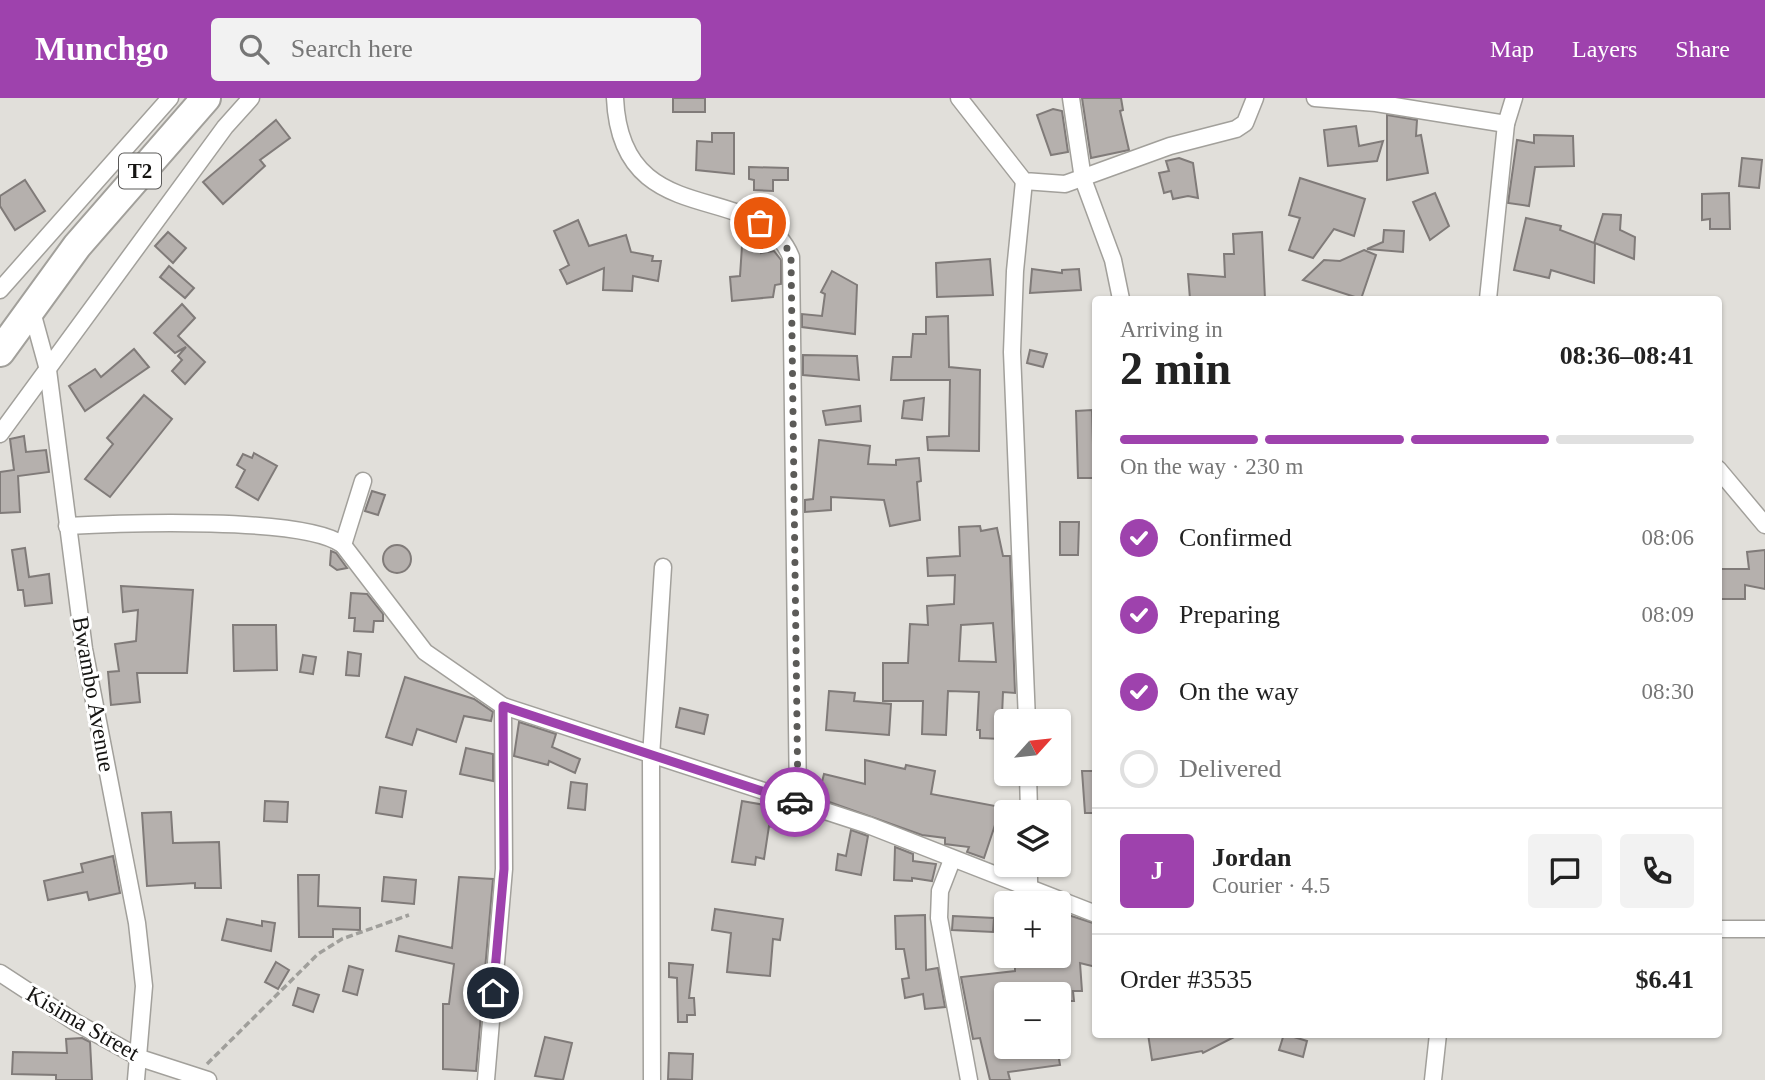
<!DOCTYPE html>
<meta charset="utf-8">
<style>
:root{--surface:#fff;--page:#f2f2f2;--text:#222;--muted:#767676;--line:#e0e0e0;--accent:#9e42ad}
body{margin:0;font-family:Georgia,serif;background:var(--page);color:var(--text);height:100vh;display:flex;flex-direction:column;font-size:26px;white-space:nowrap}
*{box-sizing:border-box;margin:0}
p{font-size:23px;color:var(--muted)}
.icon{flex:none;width:38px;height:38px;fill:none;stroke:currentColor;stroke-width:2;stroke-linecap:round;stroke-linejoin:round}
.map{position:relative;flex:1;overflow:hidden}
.details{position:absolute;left:1092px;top:198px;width:630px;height:742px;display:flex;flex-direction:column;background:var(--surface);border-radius:7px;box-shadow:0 2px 5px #0004}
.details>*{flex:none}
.needle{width:46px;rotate:63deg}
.controls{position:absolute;left:994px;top:611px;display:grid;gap:14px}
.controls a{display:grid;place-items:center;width:77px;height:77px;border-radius:7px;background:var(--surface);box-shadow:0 2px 5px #0004;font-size:35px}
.pin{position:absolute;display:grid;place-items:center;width:60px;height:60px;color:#fff;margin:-30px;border:4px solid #fff;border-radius:50%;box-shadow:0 2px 7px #0007}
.courier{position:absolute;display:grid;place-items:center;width:70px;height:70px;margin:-35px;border:5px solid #9e42ad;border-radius:50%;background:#fff;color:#222;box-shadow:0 2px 9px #0007}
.overview em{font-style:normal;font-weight:800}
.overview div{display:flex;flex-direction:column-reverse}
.overview{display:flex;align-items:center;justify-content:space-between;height:119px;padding:0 28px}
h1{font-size:46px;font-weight:800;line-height:52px}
.bar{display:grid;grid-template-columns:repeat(4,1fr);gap:10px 7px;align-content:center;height:84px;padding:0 28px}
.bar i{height:9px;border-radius:5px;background:var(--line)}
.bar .selected{background:var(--accent)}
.bar p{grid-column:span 4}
.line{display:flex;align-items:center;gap:18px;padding:0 28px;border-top:2px solid var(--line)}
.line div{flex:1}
.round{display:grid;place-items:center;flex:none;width:74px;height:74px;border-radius:7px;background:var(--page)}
ol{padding:0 28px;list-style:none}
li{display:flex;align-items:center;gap:21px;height:77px}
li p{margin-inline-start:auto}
li .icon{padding:7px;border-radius:50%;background:var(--accent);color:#fff;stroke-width:4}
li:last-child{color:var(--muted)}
li i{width:38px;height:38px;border:4px solid var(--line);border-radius:50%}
header{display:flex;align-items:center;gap:42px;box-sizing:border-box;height:98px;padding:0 35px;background:var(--accent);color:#fff}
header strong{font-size:33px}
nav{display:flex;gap:38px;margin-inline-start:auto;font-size:24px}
.search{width:490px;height:63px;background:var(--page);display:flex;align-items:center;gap:18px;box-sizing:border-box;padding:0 24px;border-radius:7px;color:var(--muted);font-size:26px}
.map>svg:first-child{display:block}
.building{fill:#b5b0ad;stroke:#807b79;stroke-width:2;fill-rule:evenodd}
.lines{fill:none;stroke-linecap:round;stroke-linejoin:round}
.minor-casing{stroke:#a2a09b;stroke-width:19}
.trunk-casing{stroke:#a2a09b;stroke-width:32}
.path{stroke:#a09f9b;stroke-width:3.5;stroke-dasharray:7 3.5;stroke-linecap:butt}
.minor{stroke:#fff;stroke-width:16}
.trunk{stroke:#fff;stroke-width:28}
.done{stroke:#5c5b58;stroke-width:7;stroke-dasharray:0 12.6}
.route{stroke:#9e42ad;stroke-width:9}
.labels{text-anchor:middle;stroke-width:6;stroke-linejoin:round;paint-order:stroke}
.shield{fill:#fff;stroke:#5b5a59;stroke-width:2}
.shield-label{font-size:21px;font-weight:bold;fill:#151412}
.street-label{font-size:23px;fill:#151412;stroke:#fff}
</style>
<header>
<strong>Munchgo</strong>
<div class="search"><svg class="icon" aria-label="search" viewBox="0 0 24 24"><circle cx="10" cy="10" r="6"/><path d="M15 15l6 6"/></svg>Search here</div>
<nav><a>Map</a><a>Layers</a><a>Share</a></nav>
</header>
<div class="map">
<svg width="1765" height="982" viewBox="0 0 1765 982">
<rect width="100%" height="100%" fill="#e1dfda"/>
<g class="building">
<rect x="673" y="0" width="32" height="14"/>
<path d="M1082,0H1121L1123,12L1120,13L1129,52L1091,60Z"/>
<path d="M1053,11L1062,13L1068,54L1051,57L1037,17Z"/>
<path d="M1387,17L1417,22L1416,38L1421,37L1428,75L1387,82Z"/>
<path d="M276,22L290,40L260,62L265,68L223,106L203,84Z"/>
<path d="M1356,28L1359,48L1383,43L1377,63L1328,68L1324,32Z"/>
<path d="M712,35H734V76L696,72L697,43L712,44Z"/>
<path d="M1534,37L1573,38L1574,68L1535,69L1529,108L1508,105L1517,42L1534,45Z"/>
<path d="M1179,60L1193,65L1198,100L1188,98L1173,101L1171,93L1164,95L1159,75L1169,73L1166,63Z"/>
<path d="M1742,60L1762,62L1759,90L1739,88Z"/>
<path d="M749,69L788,70V82H773V93L754,92V82L749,81Z"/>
<path d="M1300,80L1365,101L1354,138L1334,131L1313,160L1289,152L1300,120L1289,117Z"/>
<path d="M25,82L45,113L15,132L0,108V98Z"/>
<path d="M1435,95L1449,128L1430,142L1413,104Z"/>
<path d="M1729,95L1730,131H1710V121L1702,122V96Z"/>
<path d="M1603,116L1621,117L1620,132L1635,139L1634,161L1595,145L1594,185L1551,172L1549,180L1514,172L1526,120L1561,128L1560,132L1594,145Z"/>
<path d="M578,122L589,148L626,137L631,154L653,158L652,163H661L658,183L633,178L632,193L603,192L604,170L567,186L560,172L569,167L554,133Z"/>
<path d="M1384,132L1404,133L1403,154L1367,151L1383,144Z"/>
<path d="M168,134L186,150L173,165L155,148Z"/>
<path d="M1262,134L1265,201H1190L1188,176L1225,179L1224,156H1234L1233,136Z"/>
<path d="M742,148L761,150V155L774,153L781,162V186L775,187L773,199L732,203L730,179L740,178Z"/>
<path d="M1364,152L1376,157L1361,201L1303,182L1324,162L1340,163Z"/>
<path d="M990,161L993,197L937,199L936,165Z"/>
<path d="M169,168L194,190L185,200L160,179Z"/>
<path d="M1032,171L1062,175V172L1079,171L1081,192L1030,195Z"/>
<path d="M832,173L857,187L855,236L802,229V216L822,218L825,196L821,194Z"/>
<path d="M182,206L195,220L178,238L205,264L185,286L172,273L182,262L178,258L186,249L175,255L154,235Z"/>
<path d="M948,218L949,269L980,272L979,353L928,352L927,339L949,338L950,282H891L893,259H911L913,236H926V219Z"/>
<path d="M134,251L149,269L85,313L69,288L95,271L101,279Z"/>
<path d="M1030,252L1047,256L1043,269L1027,265Z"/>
<path d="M803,257L857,258L859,282L803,277Z"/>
<path d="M144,297L172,321L110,399L85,381L113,346L107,340Z"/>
<path d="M924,300L922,322L902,320L904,303Z"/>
<path d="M860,308L861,323L826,327L823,313Z"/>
<path d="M1092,312L1094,380H1078L1076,313Z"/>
<path d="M24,338L26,354L46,352L49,374L18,378L20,414L0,415V374L14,372L10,341Z"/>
<path d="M819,342L870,348L868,366L896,367V362L919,360L921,383L917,384L920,422L890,428L884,402L831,399V412L805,414V402L813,401Z"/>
<path d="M254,355L277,368L258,402L236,389L245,372L237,367L243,356L252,360Z"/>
<path d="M372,393L385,397L378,417L365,413Z"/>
<path d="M1060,424H1079L1078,457H1060Z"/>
<path d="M980,428L981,433L997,430L1003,458H1010L1015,595L1003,594L1001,641L980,640V632H977L979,594L948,593L946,637L922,636L923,603H883V565H908L910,526L928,527L927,508L954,506L955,477L928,478L927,460L960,458L959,429ZM993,525L996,564L959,563L961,527Z"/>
<circle cx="397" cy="461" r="14"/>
<path d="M25,450L29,479L49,476L52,505L25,508L23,492H18L12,452Z"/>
<path d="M1765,452V491L1745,487V501H1718V471H1749L1747,454Z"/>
<path d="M331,453L336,455L347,470L337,472L330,467Z"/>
<path d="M121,488L193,492L187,575H137L140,604L111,607L108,574L119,573L115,546L136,543L138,512L123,514Z"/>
<path d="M351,495L367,496L383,516V523H374L373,534L354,533L355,520H349Z"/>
<path d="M233,527H276L277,572L234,573Z"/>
<path d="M348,554L361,556L359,578L346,577Z"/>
<path d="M303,557L316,559L313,576L300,574Z"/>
<path d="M405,579L474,601L493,614L491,623L464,618L456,644L417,631L412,647L386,639Z"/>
<path d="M829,593L855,595L854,603L891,606L889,637L826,632Z"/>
<path d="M680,610L708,617L704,636L676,629Z"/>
<path d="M519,624L556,636L552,649L580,661L575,675L549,663L548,667L514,658Z"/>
<path d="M466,650L493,656V683L460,676Z"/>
<path d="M865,662L905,671L906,667L935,673L931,696L1006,710V724H996L984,760L967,754L969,749L945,746V740L922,737L818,700L824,676L865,686Z"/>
<path d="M1082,673H1096V715H1085Z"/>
<path d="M571,684L587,686L585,712L568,710Z"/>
<path d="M380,689L406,693L402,719L376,715Z"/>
<path d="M265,703L288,704L287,724L264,723Z"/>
<path d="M742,703L776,709L773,729L769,728L764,761L756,759L755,767L732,764Z"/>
<path d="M171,714L173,745L219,744L221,790H195V785L147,788L142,715Z"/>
<path d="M851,732L868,738L861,777L836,772L838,756L846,758Z"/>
<path d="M895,749L913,756V763L936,766L932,783L912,780V783L894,782Z"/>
<path d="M113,758L120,795L89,802L87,794L48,802L44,783L83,774L81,766Z"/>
<path d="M298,777H319L318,808L360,810V832L333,831V839H299Z"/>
<path d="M384,779L416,782L414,806L382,803Z"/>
<path d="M459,779L493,781L476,973L443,971V906H449L454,866L396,853L399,838L452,850Z"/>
<path d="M1016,796L1036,804V805H1016Z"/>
<path d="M715,811L783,821L780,842L773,841L770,878L727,874L731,835L712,832Z"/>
<path d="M1059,814L1096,826V869L1080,865L1082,893H1073L1074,903H1060V896H1001L1006,921V948H1057L1060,967L1008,974L1010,982H990L980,940L973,941L961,879L1015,873V858H1059Z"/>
<path d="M925,817L926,872L938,870L945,909L925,911L923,896L905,900L902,881L909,880L904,851H896L895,818Z"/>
<path d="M953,818L994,820L993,834L952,832Z"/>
<path d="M227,821L262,828V823L275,825L271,853L222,842Z"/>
<path d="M276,864L289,872L278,891L265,884Z"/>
<path d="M669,865L693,867L689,900H694L695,917H687V924H678L677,880L669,879Z"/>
<path d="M349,868L363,872L357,897L343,893Z"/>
<path d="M298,890L319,897L313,914L293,907Z"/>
<path d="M1148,936H1240L1203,955L1202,953L1152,962Z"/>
<path d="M1284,936L1307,943L1303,959L1279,952Z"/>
<path d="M545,939L572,945L563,982L535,978Z"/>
<path d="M82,940L90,944L92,982H56V977L12,976L13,954L67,955L66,941Z"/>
<path d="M669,955L693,956L692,982L668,981Z"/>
</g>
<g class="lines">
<defs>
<g id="minor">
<path d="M615,0C621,138 759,79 791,159L798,704"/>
<path d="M959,0L1024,83L1065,86L1170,48L1236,31L1245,25L1255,0"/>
<path d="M1071,0L1083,81L1113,162L1121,201"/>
<path d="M1315,0L1376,5L1506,26"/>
<path d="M1024,83L1015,173L1012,254L1027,623"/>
<path d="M0,192L170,0"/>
<path d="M1488,201L1506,26L1514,0"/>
<path d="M31,210L48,272L84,551L137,825L144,888L136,982"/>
<path d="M0,336L225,29L251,0"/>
<path d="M1718,371L1765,427"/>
<path d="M67,428C121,425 305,418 343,447L425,554L503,608L868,727L1096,816"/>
<path d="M343,447L363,383"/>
<path d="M1028,676L1029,714"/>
<path d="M952,762L940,793L939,820L969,982"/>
<path d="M1029,766V789"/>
<path d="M1718,831H1765"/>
<path d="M0,875L75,924L140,960L208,982"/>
<path d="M486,982L504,771L503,608"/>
<path d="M652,982L651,659L663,469"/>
<path d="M1433,982L1438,936"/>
</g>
<path id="trunk" d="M0,254L77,148L206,0"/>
</defs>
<use href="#minor" class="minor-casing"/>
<use href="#trunk" class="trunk-casing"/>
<path class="path" d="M207,966L318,856L342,841L409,817"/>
<use href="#minor" class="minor"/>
<use href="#trunk" class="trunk"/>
</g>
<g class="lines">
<path class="done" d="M760,125C776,133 784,142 791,159L798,704H795"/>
<path class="route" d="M493,895L504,771L503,608L795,704"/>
</g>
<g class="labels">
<rect class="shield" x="119" y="55.5" width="42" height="35" rx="5"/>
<g class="shield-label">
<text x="140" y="80">T2</text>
</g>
<g class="street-label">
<text transform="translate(94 596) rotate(80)" y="8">Bwambo Avenue</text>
<text transform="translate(83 925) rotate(30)" y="8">Kisima Street</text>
</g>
</g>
</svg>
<div class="controls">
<a><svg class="needle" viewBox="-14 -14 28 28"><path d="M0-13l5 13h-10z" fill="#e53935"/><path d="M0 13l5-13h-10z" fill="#767676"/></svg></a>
<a><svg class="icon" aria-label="layers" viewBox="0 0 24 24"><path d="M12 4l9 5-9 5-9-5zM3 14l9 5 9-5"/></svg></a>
<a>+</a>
<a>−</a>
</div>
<div class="pin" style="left:760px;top:125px;background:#ea580c"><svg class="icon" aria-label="bag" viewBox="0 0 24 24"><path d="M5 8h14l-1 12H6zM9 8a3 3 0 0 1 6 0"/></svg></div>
<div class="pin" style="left:493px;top:895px;background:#1f2937"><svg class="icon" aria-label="home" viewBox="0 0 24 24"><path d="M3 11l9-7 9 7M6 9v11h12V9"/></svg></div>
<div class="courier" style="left:795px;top:704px"><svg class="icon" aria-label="car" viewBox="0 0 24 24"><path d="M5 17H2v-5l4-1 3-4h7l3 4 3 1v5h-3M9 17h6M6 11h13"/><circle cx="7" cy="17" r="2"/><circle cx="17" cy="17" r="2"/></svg></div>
<section class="details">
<div class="overview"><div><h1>2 min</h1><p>Arriving in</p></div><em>08:36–08:41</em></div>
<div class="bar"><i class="selected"></i><i class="selected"></i><i class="selected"></i><i></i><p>On the way · 230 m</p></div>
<ol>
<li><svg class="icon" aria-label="check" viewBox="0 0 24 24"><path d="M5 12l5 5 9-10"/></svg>Confirmed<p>08:06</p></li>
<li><svg class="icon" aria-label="check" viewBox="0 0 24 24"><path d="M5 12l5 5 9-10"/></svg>Preparing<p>08:09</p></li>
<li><svg class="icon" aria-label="check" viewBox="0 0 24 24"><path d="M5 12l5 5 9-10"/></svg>On the way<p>08:30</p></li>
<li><i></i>Delivered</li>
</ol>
<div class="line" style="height:126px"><b class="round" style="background:var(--accent);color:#fff">J</b><div><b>Jordan</b><p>Courier · 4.5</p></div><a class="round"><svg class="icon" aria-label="chat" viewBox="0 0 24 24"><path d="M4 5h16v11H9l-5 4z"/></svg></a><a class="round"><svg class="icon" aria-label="phone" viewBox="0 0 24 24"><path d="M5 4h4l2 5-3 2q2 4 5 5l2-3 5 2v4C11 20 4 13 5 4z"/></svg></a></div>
<div class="line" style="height:91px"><div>Order #3535</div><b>$6.41</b></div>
</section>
</div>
